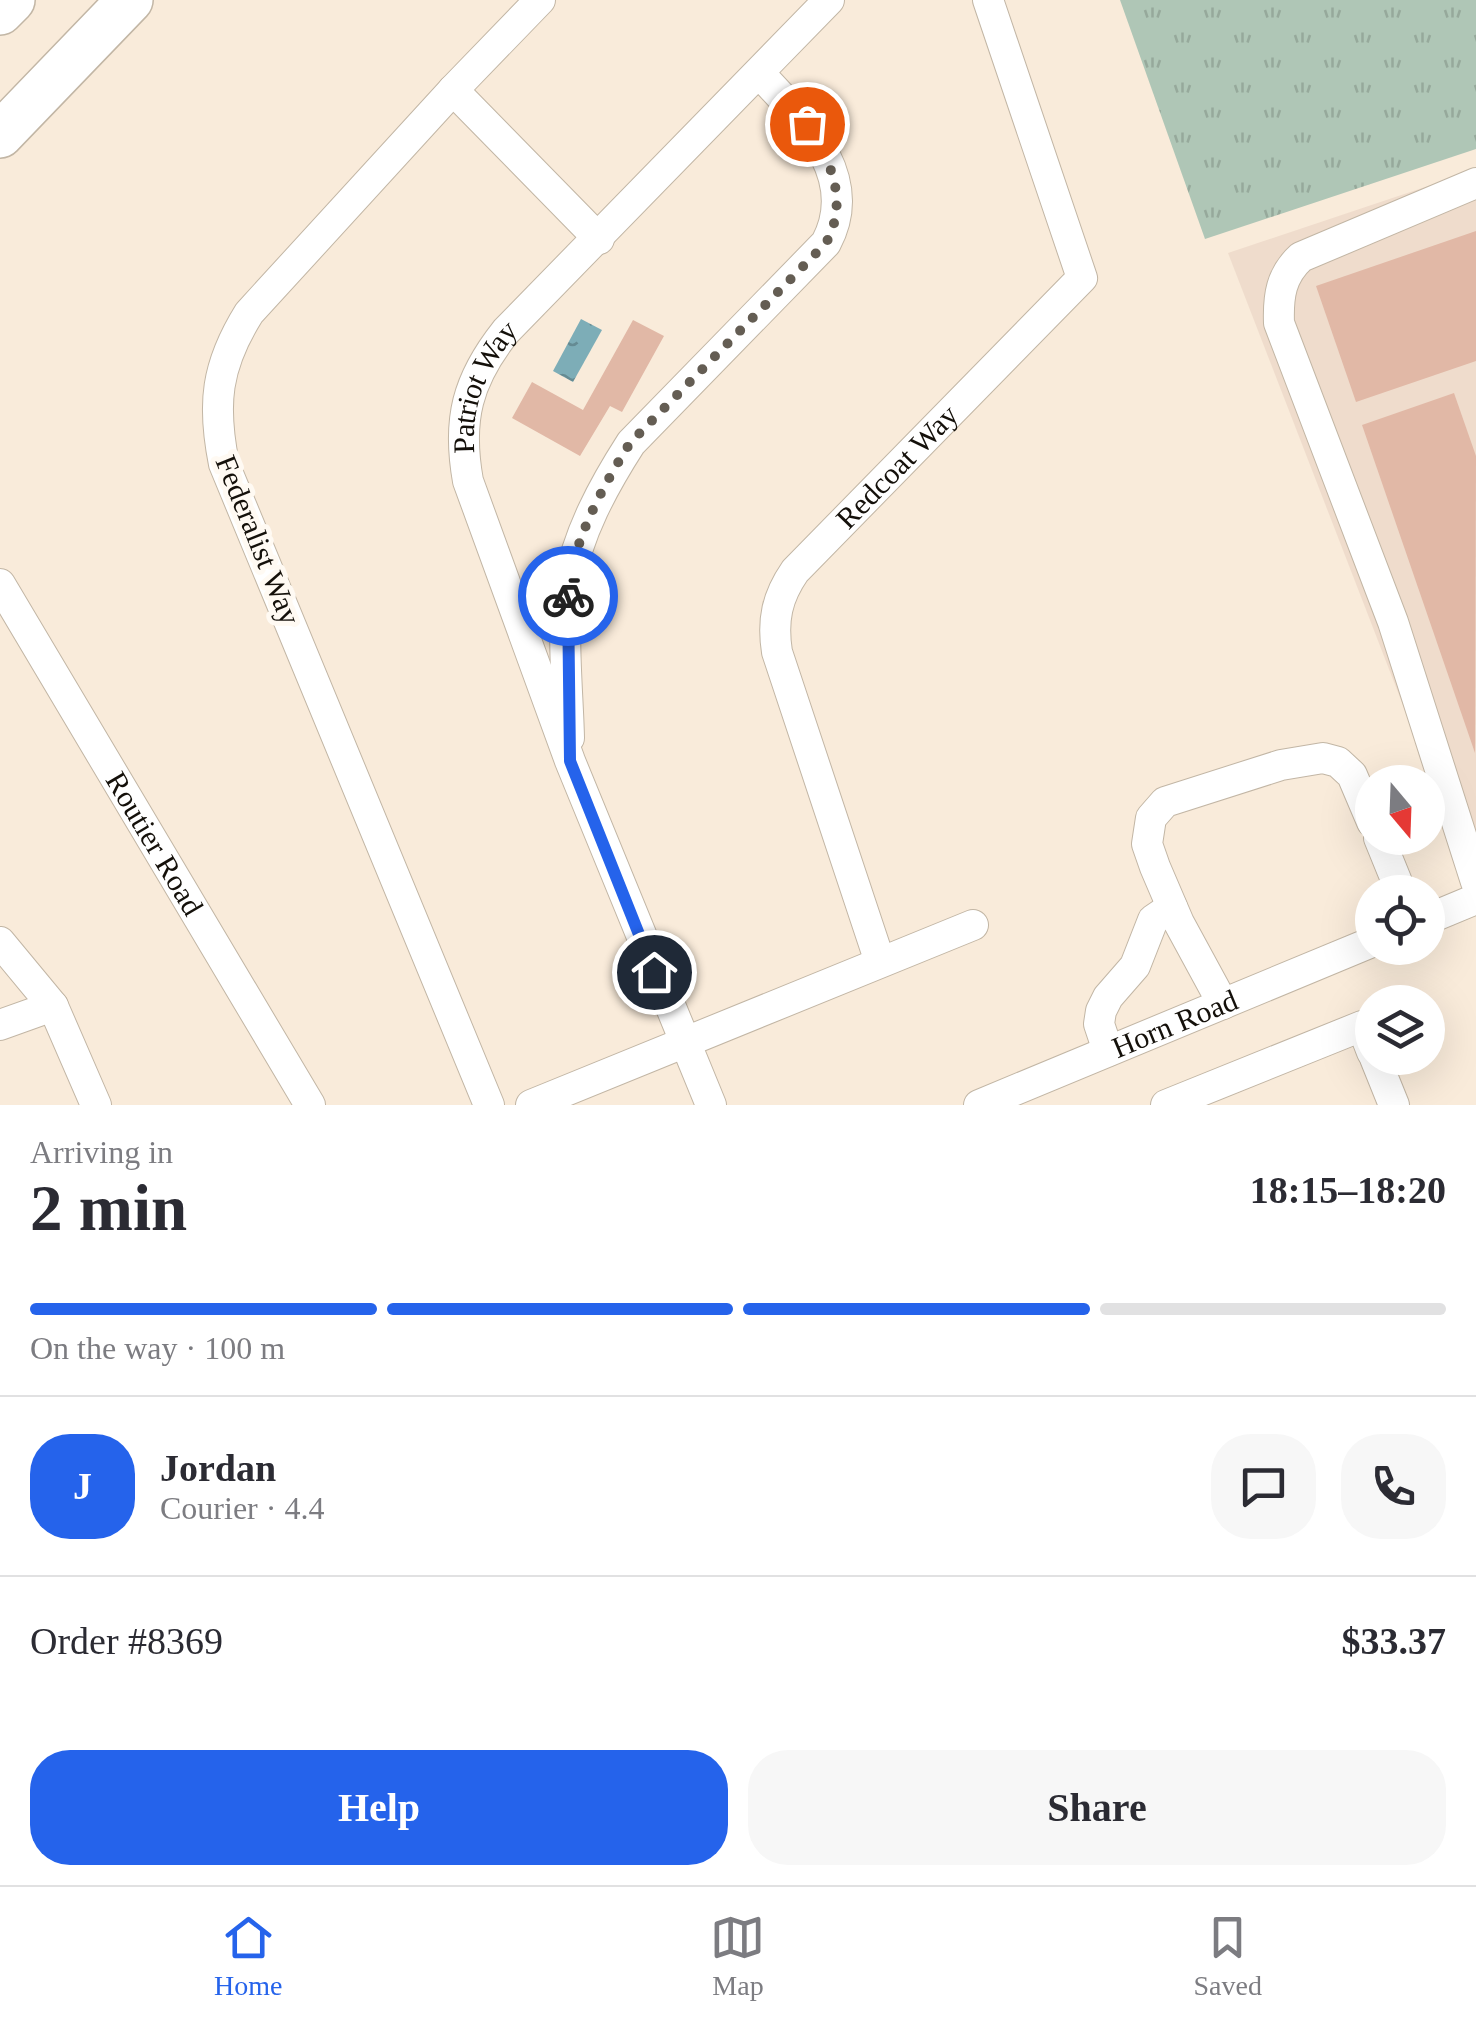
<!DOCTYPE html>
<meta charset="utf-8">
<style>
:root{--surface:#fff;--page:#f7f7f7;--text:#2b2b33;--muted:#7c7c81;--line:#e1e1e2;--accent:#2563eb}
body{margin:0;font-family:"Times New Roman",serif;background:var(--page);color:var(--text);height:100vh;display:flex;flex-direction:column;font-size:38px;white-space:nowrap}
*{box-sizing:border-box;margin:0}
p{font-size:32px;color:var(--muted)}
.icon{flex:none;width:55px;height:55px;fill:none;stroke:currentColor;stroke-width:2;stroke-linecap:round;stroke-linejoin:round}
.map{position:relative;height:1105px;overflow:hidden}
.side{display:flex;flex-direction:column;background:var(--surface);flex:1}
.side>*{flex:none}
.needle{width:65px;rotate:161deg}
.controls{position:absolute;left:1355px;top:765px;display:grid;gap:20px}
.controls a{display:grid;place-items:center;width:90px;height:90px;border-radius:50%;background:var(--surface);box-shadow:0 10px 40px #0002;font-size:50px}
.pin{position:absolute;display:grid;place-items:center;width:85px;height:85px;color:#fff;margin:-42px;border:5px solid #fff;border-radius:50%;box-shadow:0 2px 10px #0007}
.courier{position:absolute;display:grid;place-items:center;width:100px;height:100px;margin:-50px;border:8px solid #2563eb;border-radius:50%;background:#fff;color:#222;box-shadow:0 2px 12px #0007}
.headline em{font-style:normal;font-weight:700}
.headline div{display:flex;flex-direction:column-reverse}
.headline{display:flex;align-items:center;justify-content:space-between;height:170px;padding:0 30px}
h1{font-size:65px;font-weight:700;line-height:75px}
.bar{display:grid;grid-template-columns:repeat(4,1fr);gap:15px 10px;align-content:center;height:120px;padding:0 30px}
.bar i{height:12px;border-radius:8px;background:var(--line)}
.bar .selected{background:var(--accent)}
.bar p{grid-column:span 4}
.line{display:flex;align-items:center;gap:25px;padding:0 30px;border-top:2px solid var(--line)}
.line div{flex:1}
.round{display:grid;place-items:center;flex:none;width:105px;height:105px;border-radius:40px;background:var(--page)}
.button{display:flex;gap:20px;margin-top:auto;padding:20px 30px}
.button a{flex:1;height:115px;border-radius:40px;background:var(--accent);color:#fff;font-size:40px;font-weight:700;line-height:115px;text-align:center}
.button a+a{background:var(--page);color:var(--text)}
.tab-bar{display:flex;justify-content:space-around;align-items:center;height:140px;border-top:2px solid var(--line);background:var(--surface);font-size:28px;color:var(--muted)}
.tab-bar a{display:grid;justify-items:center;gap:5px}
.tab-bar .selected{color:var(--accent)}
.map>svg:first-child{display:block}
.commercial{fill:#efdccc}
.grass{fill:url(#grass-tufts)}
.water{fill:url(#water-ripples)}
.building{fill:#e1b8a6}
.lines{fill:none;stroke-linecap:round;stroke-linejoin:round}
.minor-casing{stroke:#c2b6a5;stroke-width:32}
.highway-casing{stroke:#c2b6a5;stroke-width:48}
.minor{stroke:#fff;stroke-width:30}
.highway{stroke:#fff;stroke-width:45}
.done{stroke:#645d53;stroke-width:10;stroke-dasharray:0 18}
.route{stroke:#2563eb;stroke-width:12}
.labels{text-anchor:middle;stroke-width:10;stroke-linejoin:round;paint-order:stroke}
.street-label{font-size:30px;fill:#14100a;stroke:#fffaf3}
</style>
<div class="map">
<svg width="1476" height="1105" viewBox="0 0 1476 1105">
<defs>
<pattern id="grass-tufts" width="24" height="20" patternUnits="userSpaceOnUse" patternTransform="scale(2.5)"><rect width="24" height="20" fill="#afc6b6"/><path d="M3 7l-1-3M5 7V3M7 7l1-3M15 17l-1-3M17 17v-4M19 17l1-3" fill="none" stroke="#96a99b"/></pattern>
<pattern id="water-ripples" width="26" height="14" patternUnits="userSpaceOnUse" patternTransform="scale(2.5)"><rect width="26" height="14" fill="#7dadb7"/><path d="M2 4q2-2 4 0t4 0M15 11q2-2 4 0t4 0" fill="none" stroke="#658b93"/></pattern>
</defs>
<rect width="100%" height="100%" fill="#f9ebda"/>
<path class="commercial" d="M1476,170V894L1228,253Z"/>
<path class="grass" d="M1120,0H1476V149L1205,239Z"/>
<path class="water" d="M581,319L602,330L573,382L553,371Z"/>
<g class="building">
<path d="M1476,231V361L1356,402L1316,286Z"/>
<path d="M633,320L664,336L622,412L610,406L580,456L512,418L532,382L583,410Z"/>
<path d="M1454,393L1476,456L1475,753L1362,425Z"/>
</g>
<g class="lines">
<defs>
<g id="minor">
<path d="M453,90L599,239"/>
<path d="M1476,183L1301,257C1281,275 1278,296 1279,323L1393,622L1476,882"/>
<path id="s1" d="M0,584L310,1105"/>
<path d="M569,738C568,692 561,629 569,584C577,534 604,485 631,443L826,243C862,176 802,119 759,73"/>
<path d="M1379,838L1401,892"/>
<path d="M1428,919L1476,899"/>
<path d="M0,942L53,1006L96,1105"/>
<path id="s2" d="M880,962L777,652C772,620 777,597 795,571L1082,278L988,0"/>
<path d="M1223,1004L1179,923L1155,867L1147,844L1151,818L1165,802L1281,765L1323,758L1338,762L1352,775L1372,822"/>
<path d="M0,1025L53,1006"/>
<path d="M1108,1051L1099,1024L1101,1011L1108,997L1135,966L1153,920L1172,907"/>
<path d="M1375,1058L1394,1105"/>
<path d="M489,1105L224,464C212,404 216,366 249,313L453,90L540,0"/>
<path d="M531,1105L973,925"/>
<path id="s3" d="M711,1105L570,761L468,481C457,420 467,380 506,331L829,0"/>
<path id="s4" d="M979,1105L1372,942"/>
<path d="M1166,1105L1362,1026L1372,1052"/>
</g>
<g id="highway">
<path d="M0,12L12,0"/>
<path d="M0,135L130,0"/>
</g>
</defs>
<use href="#minor" class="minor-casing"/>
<use href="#highway" class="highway-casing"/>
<use href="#minor" class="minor"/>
<use href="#highway" class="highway"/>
</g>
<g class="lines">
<path class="done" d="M568,596C572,542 602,488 630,443L826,243C849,201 831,161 807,124"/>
<path class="route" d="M568,596L570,761L654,972"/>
</g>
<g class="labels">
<g class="street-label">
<text dy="10" stroke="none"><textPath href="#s3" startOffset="768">Patriot Way</textPath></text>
<text dy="10" stroke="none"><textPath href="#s2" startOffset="558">Redcoat Way</textPath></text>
<text transform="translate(258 540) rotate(68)" y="10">Federalist Way</text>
<text dy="10" stroke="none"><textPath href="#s1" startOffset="302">Routier Road</textPath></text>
<text dy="10" stroke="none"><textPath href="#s4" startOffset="212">Horn Road</textPath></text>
</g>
</g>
</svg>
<div class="controls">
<a><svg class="needle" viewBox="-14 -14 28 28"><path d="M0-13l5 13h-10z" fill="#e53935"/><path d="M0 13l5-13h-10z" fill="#7c7c81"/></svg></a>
<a><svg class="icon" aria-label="locate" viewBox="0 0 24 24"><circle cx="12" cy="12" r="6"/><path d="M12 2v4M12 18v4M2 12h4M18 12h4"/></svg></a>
<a><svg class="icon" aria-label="layers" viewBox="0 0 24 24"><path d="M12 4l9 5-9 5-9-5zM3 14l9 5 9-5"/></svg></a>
</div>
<div class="pin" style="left:807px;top:124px;background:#ea580c"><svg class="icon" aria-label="bag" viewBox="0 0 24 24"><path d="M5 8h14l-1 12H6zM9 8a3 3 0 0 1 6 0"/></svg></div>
<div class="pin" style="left:654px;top:972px;background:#1f2937"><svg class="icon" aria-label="home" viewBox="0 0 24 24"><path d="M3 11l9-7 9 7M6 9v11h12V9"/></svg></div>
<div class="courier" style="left:568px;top:596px"><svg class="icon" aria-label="bike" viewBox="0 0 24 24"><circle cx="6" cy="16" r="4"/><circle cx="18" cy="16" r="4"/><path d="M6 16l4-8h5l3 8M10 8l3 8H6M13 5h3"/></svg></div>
</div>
<section class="side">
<div class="headline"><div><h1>2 min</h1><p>Arriving in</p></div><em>18:15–18:20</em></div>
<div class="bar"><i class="selected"></i><i class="selected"></i><i class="selected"></i><i></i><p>On the way · 100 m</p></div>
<div class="line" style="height:180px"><b class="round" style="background:var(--accent);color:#fff">J</b><div><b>Jordan</b><p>Courier · 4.4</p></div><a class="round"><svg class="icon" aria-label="chat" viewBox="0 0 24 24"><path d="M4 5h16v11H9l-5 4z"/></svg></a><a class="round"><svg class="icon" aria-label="phone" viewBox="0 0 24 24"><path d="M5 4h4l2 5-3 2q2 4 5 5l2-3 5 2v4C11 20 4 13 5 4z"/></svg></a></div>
<div class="line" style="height:130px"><div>Order #8369</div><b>$33.37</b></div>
<div class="button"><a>Help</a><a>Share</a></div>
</section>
<nav class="tab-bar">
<a class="selected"><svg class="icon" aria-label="home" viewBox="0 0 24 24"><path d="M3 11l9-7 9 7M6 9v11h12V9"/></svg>Home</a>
<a><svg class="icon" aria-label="map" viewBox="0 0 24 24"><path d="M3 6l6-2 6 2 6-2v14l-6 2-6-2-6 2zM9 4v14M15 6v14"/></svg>Map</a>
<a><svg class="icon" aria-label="saved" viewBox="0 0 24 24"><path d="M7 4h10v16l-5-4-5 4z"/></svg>Saved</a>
</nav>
